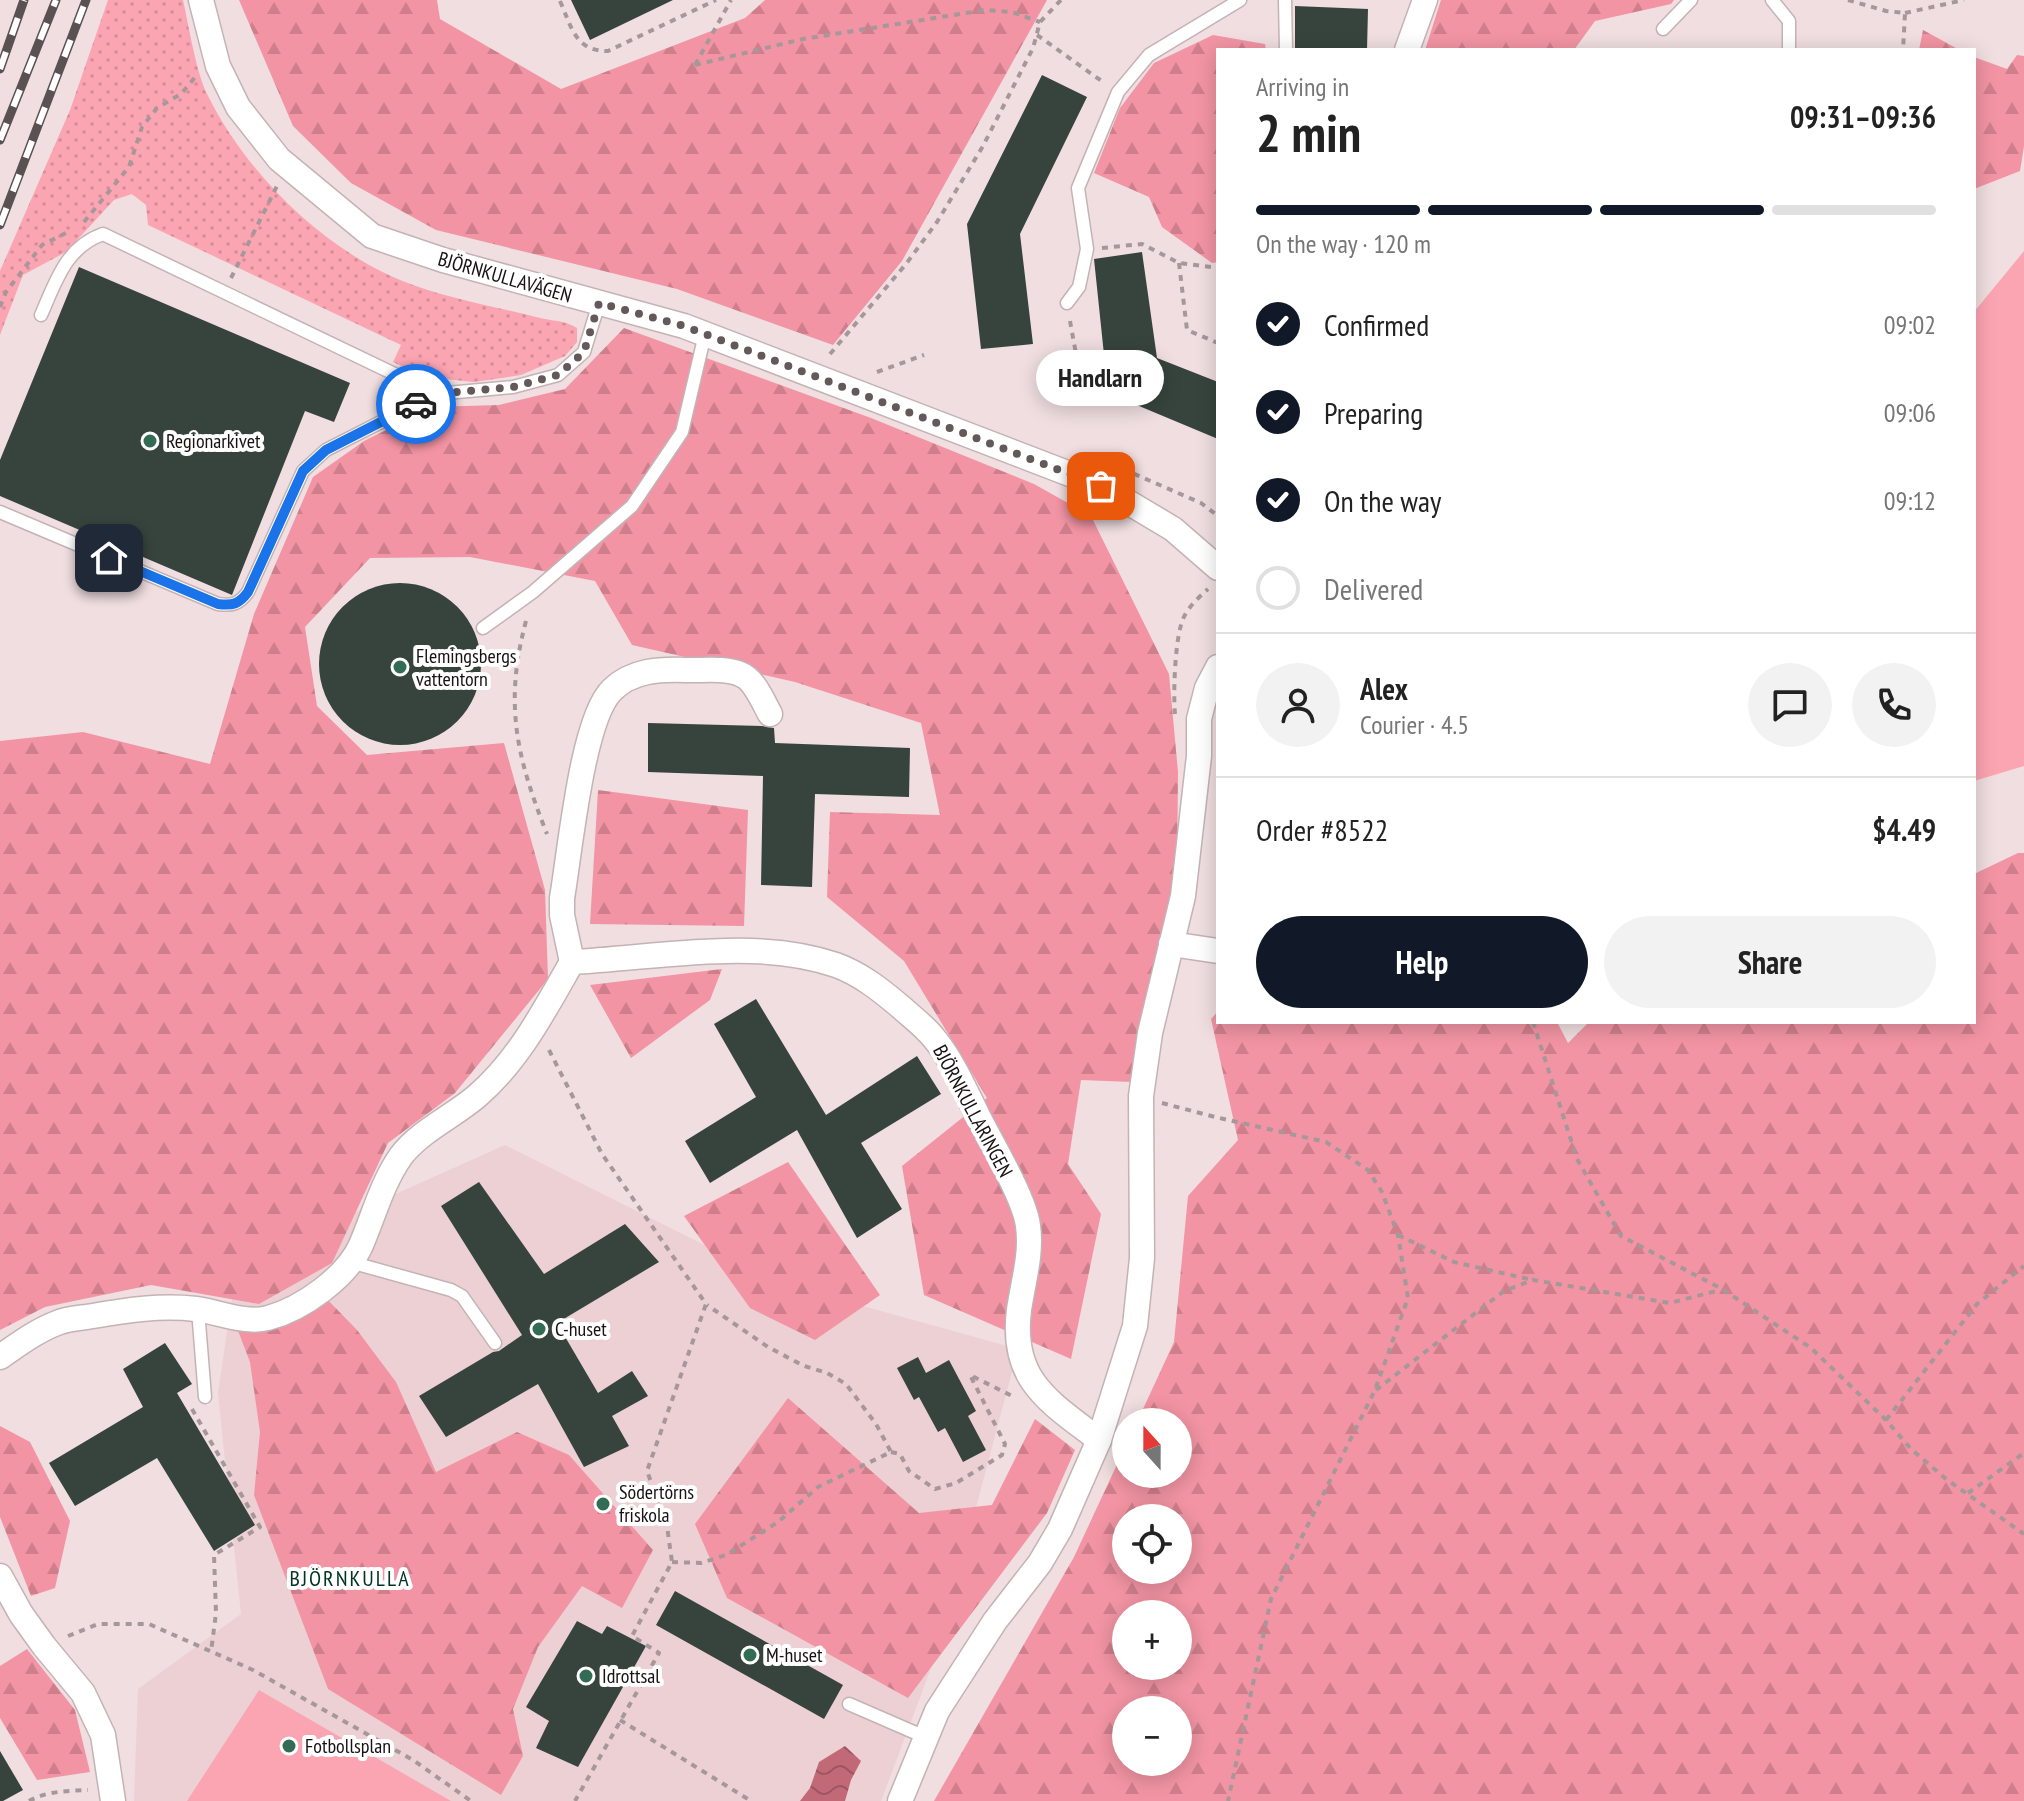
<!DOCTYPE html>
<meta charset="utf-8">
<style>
:root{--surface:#fff;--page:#f2f2f2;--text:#222;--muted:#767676;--line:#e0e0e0;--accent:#111827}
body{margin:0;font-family:"PT Sans Narrow",sans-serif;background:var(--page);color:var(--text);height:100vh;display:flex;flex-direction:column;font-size:30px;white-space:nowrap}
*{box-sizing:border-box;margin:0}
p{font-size:26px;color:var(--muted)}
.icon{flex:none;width:44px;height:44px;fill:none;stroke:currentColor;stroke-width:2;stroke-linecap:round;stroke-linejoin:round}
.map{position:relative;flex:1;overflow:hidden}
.sheet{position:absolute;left:1216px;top:48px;width:760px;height:976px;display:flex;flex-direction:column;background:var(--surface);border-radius:0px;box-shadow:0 4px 20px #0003}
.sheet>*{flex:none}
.needle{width:52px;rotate:339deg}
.fabs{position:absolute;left:1112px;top:1408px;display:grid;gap:16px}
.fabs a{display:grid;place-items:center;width:80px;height:80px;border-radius:50%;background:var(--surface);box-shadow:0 4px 20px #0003;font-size:40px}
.pin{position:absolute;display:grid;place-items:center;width:68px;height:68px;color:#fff;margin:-34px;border-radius:16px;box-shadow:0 4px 12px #0006}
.courier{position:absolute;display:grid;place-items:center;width:80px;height:80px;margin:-40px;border:6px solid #1a73e8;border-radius:50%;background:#fff;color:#222;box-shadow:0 2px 10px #0007}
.bubble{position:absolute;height:56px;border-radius:28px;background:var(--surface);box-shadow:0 4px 20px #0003;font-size:26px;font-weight:700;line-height:56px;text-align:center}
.summary em{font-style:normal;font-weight:700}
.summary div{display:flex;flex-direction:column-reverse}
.summary{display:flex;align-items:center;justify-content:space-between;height:136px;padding:0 40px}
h1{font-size:52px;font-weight:700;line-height:60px}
.bar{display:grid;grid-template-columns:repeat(4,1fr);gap:12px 8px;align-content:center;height:96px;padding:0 40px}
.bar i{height:10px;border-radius:6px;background:var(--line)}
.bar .on{background:var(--accent)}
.bar p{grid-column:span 4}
.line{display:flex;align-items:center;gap:20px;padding:0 40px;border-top:2px solid var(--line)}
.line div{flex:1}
.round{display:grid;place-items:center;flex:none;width:84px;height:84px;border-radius:42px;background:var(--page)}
ol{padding:0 40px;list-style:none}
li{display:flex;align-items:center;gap:24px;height:88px}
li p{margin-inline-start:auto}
li .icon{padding:8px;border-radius:50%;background:var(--accent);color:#fff;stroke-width:4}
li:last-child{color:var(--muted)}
li i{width:44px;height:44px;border:4px solid var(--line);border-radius:50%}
.button{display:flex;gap:16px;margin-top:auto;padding:16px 40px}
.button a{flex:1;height:92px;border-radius:48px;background:var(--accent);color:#fff;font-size:32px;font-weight:700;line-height:92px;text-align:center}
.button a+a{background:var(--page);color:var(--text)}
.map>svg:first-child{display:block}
.built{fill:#ecd0d4}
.grass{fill:url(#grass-dots)}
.forest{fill:url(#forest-firs);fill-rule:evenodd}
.garden{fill:#fca5b2}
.water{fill:url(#water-waves)}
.building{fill:#37443e}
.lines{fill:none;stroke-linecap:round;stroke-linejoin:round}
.service-casing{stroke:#c4b3b5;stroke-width:15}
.minor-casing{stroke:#c4b3b5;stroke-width:27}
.path{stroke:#a6989a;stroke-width:4;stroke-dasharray:6 6;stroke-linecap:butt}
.service{stroke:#fff;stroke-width:12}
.minor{stroke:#fff;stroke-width:24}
.rail-casing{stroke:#5a5152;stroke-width:9}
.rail{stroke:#fff;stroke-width:6;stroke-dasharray:18;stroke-linecap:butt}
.done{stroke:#63595a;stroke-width:8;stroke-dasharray:0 14.4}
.route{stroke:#1a73e8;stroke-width:10}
.poi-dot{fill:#336c54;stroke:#fff;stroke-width:3}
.labels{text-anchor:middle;stroke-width:8;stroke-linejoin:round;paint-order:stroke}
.street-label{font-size:20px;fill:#171112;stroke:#fff}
.poi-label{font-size:20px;fill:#171112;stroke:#fff;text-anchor:start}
.neighbourhood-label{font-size:22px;letter-spacing:2px;fill:#023423;stroke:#fff}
</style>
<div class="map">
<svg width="2024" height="1801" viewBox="0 0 2024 1801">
<defs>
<pattern id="grass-dots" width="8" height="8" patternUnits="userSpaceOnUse" patternTransform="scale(2)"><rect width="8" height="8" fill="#fca5b2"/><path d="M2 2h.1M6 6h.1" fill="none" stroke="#d78d98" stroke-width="1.8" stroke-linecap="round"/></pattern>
<pattern id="forest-firs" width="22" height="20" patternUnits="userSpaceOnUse" patternTransform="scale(2)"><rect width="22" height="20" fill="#f294a3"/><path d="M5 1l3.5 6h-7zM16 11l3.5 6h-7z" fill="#cf7f8b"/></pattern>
<pattern id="water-waves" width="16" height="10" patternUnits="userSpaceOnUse" patternTransform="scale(2)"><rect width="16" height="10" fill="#c26978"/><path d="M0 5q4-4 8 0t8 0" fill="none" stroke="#9d5561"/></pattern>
</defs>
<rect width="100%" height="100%" fill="#f0dee0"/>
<path class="built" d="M505,1145L780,1283L1018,1349L939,1647L881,1801H134L138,1689L241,1614L218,1393L237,1265Z"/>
<path class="grass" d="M108,0H183C189,27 196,71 207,94C247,175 327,254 413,285C452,299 496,307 536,317C550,321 565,320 577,328V342L565,356L521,375L474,382L425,377L393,362L401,345L148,225L146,205L132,194L114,200L66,252L23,275L0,335V271L70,110Z"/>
<g class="forest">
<path d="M239,0H437L440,19L561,89L745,18L765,0H1047L902,261L833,345L677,289L436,230L351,183L293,126Z"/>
<path d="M1441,0H1674L1671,4L1595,21L1574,50H1425Z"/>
<path d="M1923,30L1956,48L1960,50H1919Z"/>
<path d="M1213,35L1265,44L1266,50H1218V262L1212,263L1162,227L1149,197L1094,173L1120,108L1154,63Z"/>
<path d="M2017,55L2024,56V146L2020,171L1974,189V57L2007,69Z"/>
<path d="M624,328L871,418L1034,484L1091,516L1169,674L1178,772L1177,878L1132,1082L1081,1080L1068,1164L1101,1214L1071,1359L924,1295L902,1166L987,1098L904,961L827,897L830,812L940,815L921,723L795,682L632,645L595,581L470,557L370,558L305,627L317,706L367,755L504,743L545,890L548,979L455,1093L388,1143L332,1263L259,1304L151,1285L45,1307L0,1330V741L83,732L210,764L254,614L313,477L364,441L432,407L499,405L565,389Z"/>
<path d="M598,790L748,810L744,926L590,924Z"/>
<path d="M2018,853H2024V1801H934L1074,1557L1126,1445V1474H1178V1422H1137L1174,1342L1188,1196L1238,1140L1211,1019L1218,1011V1022H1557L1568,1043L1589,1022H1974V874ZM1126,1518H1178V1570H1126ZM1126,1614H1178V1666H1126ZM1126,1710H1178V1762H1126Z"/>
<path d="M722,969L710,1000L631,1058L590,985Z"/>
<path d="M788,1162L880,1295L815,1340L750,1308L684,1216Z"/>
<path d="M320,1292L357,1330L396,1382L436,1472L517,1432L569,1455L653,1550L622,1608L582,1586L538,1647L513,1709L523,1756L501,1795L328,1689L254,1495L260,1432L250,1362L232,1315L241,1319Z"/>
<path d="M788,1398L919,1513L992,1505L1035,1419L1075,1450L1047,1513L908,1698L727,1598L695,1524Z"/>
<path d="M0,1426L30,1442L70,1521L55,1588L31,1596L0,1517Z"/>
<path d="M27,1649L75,1710L90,1772L37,1780L0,1718V1666Z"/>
</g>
<g class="garden">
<path d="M2024,251V766L1974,781V312Z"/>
<path d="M259,1690L451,1801H187Z"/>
</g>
<path class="water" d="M845,1746L861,1761L851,1780L845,1801H800L810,1788L819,1762Z"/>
<g class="building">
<path d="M571,0H673L590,40Z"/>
<path d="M1295,6L1368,9L1367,50L1295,48Z"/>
<path d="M1042,75L1087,97L1020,234L1033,344L981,349L967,224Z"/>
<path d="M1142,252L1157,358L1218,382V439L1108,393L1094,259Z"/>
<path d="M79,267L350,383L334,422L305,411L232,595L0,496V460Z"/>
<circle cx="400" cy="664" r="81"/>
<path d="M648,723L762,726L774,728L775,743L910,748L909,797L815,794L812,887L761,885L763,776L648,772Z"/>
<path d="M756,999L826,1115L917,1056L941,1094L861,1143L902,1209L857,1238L797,1130L710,1183L685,1141L756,1097L714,1024Z"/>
<path d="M479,1182L544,1274L625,1224L659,1262L557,1323L598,1393L632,1371L648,1396L612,1416L629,1446L584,1467L538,1384L446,1437L419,1396L493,1352L499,1351L522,1335L441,1206Z"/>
<path d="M165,1343L192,1384L177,1393L255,1525L214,1551L157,1458L75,1506L49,1463L143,1407L123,1369Z"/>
<path d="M918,1357L926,1373L949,1360L976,1411L968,1416L986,1450L963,1462L945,1428L938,1432L919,1397L914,1400L897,1368Z"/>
<path d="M675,1591L843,1685L824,1719L656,1625Z"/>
<path d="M577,1621L602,1634L607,1626L646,1646L578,1767L536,1748L549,1721L526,1707Z"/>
<path d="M0,1751L23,1790L3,1801H0Z"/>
</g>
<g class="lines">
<defs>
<g id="service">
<path d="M1285,0L1286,50"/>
<path d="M1772,0L1789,21V50"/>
<path d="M1663,29L1691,0"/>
<path d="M1067,303L1079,287L1087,249L1078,188L1118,92L1149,55L1240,0"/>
<path d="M41,315C56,281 66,247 103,234L436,394L513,387L558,375L584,352L599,303"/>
<path d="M0,512L218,604C233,606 239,604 248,592L303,471L326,450L436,394"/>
<path d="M483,628L533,592L632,506L682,432L705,334"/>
<path d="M350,1262L451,1290L462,1296L495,1343"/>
<path d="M198,1310L205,1397"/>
<path d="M849,1704L925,1737"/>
</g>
<g id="minor">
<path d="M201,0L218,66L238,107L279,159L372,236L443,260L684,326L1101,486L1173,529L1218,568"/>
<path d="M1407,50L1425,0"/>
<path d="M1171,944L1218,951"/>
<path d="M572,962L562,915V898C570,852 582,719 612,690C632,670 660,669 686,670C704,671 732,666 747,678C756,685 764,703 770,714"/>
<path d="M0,1357C19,1344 36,1331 57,1323C68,1318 82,1318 93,1316C128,1310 160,1305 196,1309C219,1312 245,1324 268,1318C302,1309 347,1277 361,1245C374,1215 382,1183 401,1156C420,1131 454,1116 477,1096C519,1060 545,1009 572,962C656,958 755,937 836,965C861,974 882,991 902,1008C912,1017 924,1026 933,1037C952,1059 965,1090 978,1116C991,1142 1025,1199 1028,1226C1032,1254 1023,1282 1019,1310C1010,1381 1050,1402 1099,1440"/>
<path d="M0,1576L21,1614L44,1646L83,1693L103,1735L113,1801"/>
<path d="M900,1801L937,1711L995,1621L1040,1563L1060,1529L1099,1440L1135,1326L1142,1258L1141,1096L1150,1033L1183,896L1199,756V719L1207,688L1218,667"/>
</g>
</defs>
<use href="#service" class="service-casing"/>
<use href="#minor" class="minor-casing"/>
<g class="path">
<path d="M1848,0L1886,11L1905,13L1903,50"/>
<path d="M560,1C572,28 575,51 608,51L716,0"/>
<path d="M1905,13L1964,0"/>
<path d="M1037,35L1103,82"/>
<path d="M695,65L803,39L985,10L1012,12L1040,22"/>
<path d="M695,65L731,0"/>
<path d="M84,222L129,167L142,127L157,108L181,94L197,75"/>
<path d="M1102,248L1142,244L1179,263L1218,268"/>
<path d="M1179,263L1187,330L1218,343"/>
<path d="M231,278L277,186"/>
<path d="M0,307L6,292L42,245L66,233"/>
<path d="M1070,321L1076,354"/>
<path d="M830,354L906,264L937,222L983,146L1033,48L1040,22L1061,0"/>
<path d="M877,372L924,355"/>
<path d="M1123,469L1201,503L1218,516"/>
<path d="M526,621C504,703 516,756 547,834"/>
<path d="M1175,714C1173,693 1175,638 1183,619C1188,607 1199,597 1208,589"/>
<path d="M1533,1022L1577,1159L1621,1236L1722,1289L1811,1348L1886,1420L1911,1449L1946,1479L2024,1534"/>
<path d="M549,1050L602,1154L706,1304L647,1471L667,1526L672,1562L632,1636L659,1653L575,1801"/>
<path d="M1162,1103L1215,1117L1326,1142L1368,1170L1382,1192L1398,1235L1408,1298L1375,1390L1271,1599L1228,1801"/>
<path d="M1398,1235L1454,1262L1533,1280"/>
<path d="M1376,1390L1504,1291L1533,1280L1670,1303L1720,1290"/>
<path d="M192,1409L260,1527L214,1555L216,1613L211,1652"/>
<path d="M1886,1420L1977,1304L2024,1266"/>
<path d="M891,1452L900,1454L909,1471L935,1489L956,1483L1002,1455L1005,1444L970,1375L1014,1397"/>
<path d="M1968,1493L2024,1453"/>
<path d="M672,1562L701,1563L726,1555L778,1522L818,1487L891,1452L876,1424L846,1384L827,1373L804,1366L768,1347L707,1305"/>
<path d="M68,1636L98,1624H149L253,1670L413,1760L471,1801"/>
<path d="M620,1720L751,1801"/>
<path d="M29,1801C47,1791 67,1791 88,1790"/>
</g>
<use href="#service" class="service"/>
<use href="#minor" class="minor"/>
<defs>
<g id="rail">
<path d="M0,69L24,0"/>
<path d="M0,140L56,0"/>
<path d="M0,225L86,0"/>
</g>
</defs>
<use href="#rail" class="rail-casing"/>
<use href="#rail" class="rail"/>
</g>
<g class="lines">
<path class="done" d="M416,404L436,394L513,387L558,375L584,352L599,303L684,326L1101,486"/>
<path class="route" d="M109,558L218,604C233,606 239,604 248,592L303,471L326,450L416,404"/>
</g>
<g class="poi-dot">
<circle cx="150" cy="441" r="8"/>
<circle cx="400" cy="667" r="8"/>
<circle cx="539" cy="1329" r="8"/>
<circle cx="603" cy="1504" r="8"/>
<circle cx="750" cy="1655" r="8"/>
<circle cx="586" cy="1676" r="8"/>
<circle cx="289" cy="1746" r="8"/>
</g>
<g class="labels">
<g class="street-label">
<text transform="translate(505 277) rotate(16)" y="7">BJÖRNKULLAVÄGEN</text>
<text transform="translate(973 1111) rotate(62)" y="7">BJÖRNKULLARINGEN</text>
</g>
<g class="poi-label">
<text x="166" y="448">Regionarkivet</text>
<text x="416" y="663">Flemingsbergs<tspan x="416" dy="23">vattentorn</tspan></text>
<text x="555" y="1336">C-huset</text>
<text x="619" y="1499">Södertörns<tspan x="619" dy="23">friskola</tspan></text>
<text x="766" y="1662">M-huset</text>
<text x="602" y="1683">Idrottsal</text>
<text x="305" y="1753">Fotbollsplan</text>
</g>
<g class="neighbourhood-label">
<text x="350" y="1586">BJÖRNKULLA</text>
</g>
</g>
</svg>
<div class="fabs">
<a><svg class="needle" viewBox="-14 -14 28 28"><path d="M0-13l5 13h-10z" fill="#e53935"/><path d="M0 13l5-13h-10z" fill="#767676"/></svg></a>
<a><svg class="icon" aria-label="locate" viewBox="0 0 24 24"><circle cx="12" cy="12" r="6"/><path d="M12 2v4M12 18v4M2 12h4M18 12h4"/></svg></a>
<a>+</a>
<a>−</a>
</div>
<div class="pin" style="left:1101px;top:486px;background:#ea580c"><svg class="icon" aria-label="bag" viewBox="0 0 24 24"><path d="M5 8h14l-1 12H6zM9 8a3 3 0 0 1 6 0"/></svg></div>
<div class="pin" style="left:109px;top:558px;background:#1f2937"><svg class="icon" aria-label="home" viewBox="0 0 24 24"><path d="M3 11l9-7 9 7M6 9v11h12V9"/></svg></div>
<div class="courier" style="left:416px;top:404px"><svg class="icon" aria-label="car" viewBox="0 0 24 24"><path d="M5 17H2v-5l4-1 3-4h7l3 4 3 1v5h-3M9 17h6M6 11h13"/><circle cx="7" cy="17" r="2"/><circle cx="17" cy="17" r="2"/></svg></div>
<div class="bubble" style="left:1036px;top:350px;width:128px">Handlarn</div>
<section class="sheet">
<div class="summary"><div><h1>2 min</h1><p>Arriving in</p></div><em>09:31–09:36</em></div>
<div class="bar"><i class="on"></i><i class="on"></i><i class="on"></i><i></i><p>On the way · 120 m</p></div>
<ol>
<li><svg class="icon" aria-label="check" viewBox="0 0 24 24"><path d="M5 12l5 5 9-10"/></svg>Confirmed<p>09:02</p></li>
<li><svg class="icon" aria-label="check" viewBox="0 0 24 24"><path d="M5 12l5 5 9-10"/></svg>Preparing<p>09:06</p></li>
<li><svg class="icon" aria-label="check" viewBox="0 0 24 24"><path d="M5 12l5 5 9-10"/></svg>On the way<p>09:12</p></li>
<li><i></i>Delivered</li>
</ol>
<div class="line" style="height:144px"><a class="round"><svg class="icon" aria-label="person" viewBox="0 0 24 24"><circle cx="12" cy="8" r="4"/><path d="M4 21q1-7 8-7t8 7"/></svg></a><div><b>Alex</b><p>Courier · 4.5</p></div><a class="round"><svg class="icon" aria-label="chat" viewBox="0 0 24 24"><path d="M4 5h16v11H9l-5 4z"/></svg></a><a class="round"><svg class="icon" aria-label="phone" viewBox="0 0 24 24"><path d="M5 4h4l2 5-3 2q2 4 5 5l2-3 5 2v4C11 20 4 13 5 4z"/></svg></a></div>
<div class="line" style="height:104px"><div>Order #8522</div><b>$4.49</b></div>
<div class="button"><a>Help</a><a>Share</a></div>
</section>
</div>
